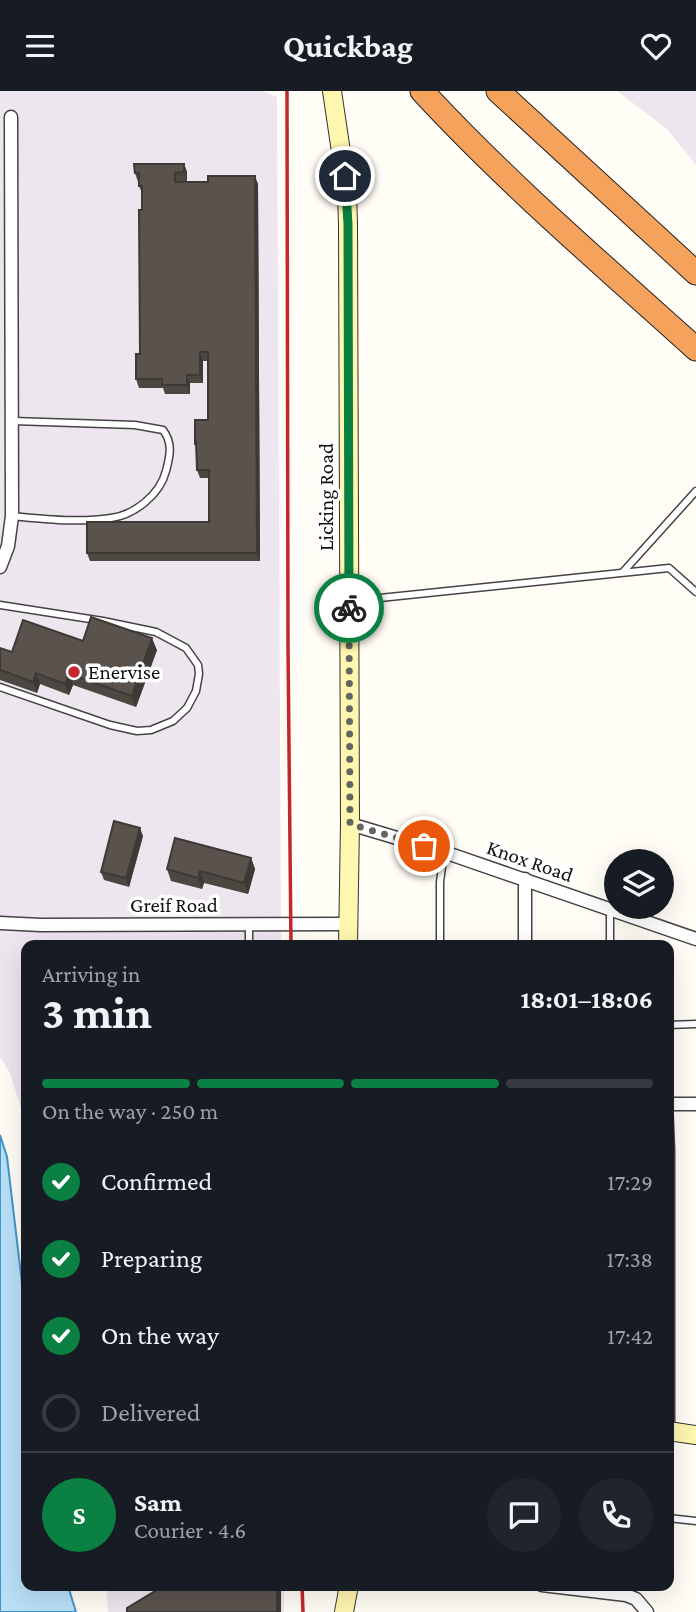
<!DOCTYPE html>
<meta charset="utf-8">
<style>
:root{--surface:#171b24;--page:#20242c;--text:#f1f3f6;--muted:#9ea1a6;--line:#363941;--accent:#0b8043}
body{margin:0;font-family:"Crimson Pro",serif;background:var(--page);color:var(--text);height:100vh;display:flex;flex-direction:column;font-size:26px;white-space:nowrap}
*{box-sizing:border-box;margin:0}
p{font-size:23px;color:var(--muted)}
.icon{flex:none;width:38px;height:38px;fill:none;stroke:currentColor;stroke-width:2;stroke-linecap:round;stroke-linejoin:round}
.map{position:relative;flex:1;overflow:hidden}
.side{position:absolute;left:21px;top:849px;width:653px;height:651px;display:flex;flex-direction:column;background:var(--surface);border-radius:14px;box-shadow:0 7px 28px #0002}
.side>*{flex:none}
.fabs{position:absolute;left:604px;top:758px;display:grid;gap:14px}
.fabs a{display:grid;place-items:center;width:70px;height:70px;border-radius:50%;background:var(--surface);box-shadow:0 7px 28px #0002;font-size:35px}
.pin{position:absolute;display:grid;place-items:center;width:60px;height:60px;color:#fff;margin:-30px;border:4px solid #fff;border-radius:50%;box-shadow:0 2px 7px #0007}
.courier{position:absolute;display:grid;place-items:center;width:70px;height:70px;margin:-35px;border:5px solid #0b8043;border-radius:50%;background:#fff;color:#222;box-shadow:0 2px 9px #0007}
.summary em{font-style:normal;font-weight:700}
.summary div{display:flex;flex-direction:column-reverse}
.summary{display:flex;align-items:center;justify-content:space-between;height:119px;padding:0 21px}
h1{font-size:46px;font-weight:700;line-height:52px}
.bar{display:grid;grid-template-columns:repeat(4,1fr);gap:10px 7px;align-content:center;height:84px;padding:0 21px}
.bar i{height:9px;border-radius:5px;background:var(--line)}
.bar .selected{background:var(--accent)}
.bar p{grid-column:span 4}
.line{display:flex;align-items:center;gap:18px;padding:0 21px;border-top:2px solid var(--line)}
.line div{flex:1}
.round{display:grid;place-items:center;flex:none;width:74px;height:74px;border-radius:37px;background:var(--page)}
ol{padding:0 21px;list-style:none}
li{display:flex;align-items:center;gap:21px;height:77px}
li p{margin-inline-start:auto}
li .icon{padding:7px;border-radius:50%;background:var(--accent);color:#fff;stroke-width:4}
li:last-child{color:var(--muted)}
li i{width:38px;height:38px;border:4px solid var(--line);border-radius:50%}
header{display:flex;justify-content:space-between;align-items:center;height:91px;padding:0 21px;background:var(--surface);font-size:32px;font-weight:700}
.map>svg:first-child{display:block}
.industrial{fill:#eee6ef}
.water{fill:#b9e0f7;stroke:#3f96cf;stroke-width:2}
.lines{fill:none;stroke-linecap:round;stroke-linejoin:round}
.lane-casing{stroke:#444;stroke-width:9}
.street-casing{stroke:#444;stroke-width:15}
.secondary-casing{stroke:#333;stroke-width:20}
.highway-casing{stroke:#222;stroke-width:25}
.lane{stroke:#fff;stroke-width:6}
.street{stroke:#fff;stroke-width:12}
.secondary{stroke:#fff6b0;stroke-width:18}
.highway{stroke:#f5a25d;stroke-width:23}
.rail{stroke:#c4262e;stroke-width:3.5}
.wall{fill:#4d4742}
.shaded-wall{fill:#3f3936}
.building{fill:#5a524d;stroke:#3f3936;stroke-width:2}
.done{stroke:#646461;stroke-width:7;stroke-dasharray:0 12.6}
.route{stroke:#0b8043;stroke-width:9}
.poi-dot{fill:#c4262e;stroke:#fff;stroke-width:2.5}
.labels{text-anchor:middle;stroke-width:7;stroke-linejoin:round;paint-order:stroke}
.street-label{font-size:21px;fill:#111;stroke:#fff}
.poi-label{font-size:21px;fill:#111;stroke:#fff;text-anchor:start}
</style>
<header><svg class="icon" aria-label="menu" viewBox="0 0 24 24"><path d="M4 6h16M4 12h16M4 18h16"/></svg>Quickbag<svg class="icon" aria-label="heart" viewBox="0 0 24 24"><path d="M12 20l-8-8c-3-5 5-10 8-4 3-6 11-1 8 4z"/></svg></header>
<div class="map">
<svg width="696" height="1521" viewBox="0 0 696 1521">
<rect width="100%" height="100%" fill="#fffdf5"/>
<g class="industrial">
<path d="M0,0H263L277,6L281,854H26V1034L10,982L0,966Z"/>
<path d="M617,0H696V74L667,38Z"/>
<path d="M106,1495H284V1521H108Z"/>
</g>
<path class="water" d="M0,1044L7,1066L26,1226V1494L68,1495L76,1521H0Z"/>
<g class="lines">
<defs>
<g id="lane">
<path d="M12,425C45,428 78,432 111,427C134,424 160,404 166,380C170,365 173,352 163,339L135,334L13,330"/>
<path d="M623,481L696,400"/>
<path d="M351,510L669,477L696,501"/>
<path d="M0,514L103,530L156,541L186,557L198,574L199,583L196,600L187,617L173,630L151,639L137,640L110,634L0,596"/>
<path d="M249,854V833"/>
<path d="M440,854V791L444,761"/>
<path d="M610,854V818"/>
<path d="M668,934L696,933"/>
<path d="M669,1013L671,1059V1339"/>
<path d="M668,1427L696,1430"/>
</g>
<g id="street">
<path d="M0,476L8,455L12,425L11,26"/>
<path d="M350,733L444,761L696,848"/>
<path d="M0,832L41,834L348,833"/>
<path d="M525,854V788"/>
<path d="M668,1013H696"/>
<path d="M542,1494L626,1504L636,1508L647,1521"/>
</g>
<g id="secondary">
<path d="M332,0L347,101L348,133L350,733L348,854"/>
<path d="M668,1340L696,1344"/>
<path d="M344,1521L349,1494"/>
</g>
<g id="highway">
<path d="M422,0C507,92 603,174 696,258"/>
<path d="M498,0L696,182"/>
</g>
</defs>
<use href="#lane" class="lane-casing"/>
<use href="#street" class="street-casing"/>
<use href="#secondary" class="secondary-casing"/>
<use href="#highway" class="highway-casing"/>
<use href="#lane" class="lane"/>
<use href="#street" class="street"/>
<use href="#secondary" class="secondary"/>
<use href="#highway" class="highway"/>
<g class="rail">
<path d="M287,0L288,555L291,854"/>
<path d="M302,1494L303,1521"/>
</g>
</g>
<g class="wall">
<path d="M184,73L187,81V90L178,91L258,93L260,470H90L87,462L209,431V387H200L197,379V355L195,352L208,329V270H203V292H190V303H165L163,297H139L136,288L140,263L142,119V102L139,95V91H138L135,82Z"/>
<path d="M83,550L157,559L136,616L73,594L69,604L40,593L37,602L0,589V557L12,561Z"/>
<path d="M143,745L129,796L104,789L101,781Z"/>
<path d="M251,767L255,778L248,803L204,792L202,798L171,790L167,778Z"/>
</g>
<g class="shaded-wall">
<path d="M184,73L187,81V90L184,81Z"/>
<path d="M255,85L258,93L260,470L257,462Z"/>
<path d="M200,261L203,270V292L200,284Z"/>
<path d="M187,284L190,292V303L187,294Z"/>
<path d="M152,547L157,559L136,616L132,605Z"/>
<path d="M36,582L40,593L37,602L33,591Z"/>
<path d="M69,583L73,594L69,604L65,593Z"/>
<path d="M140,737L143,745L129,796L126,787Z"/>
<path d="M251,767L255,778L248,803L244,792Z"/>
<path d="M200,780L204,792L202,798L198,787Z"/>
<rect x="277" y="1494" width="4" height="27"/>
</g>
<g class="building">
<path d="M134,73H184V81L175,82V91H208V85H255L257,462H87V431H209V379H197L196,351L195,352V329H208V261H200V284H187V294H162V288H136V263H140L139,119H142V95H139V82H135Z"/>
<path d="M91,526L152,547L132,605L69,583L65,593L36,582L33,591L0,579V557L12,561L23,529L83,550Z"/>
<path d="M114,730L140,737L126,787L101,781Z"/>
<path d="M175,747L251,767L244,792L200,780L198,787L167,778Z"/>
<path d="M165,1494H277V1521H127V1517Z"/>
</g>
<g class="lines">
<path class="done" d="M349,517L350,733L424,755"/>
<path class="route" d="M345,85L348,133L349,517"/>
</g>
<circle class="poi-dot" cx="74" cy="581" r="7"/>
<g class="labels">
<g class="street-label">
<text transform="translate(326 406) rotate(-90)" y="7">Licking Road</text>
<text transform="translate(530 770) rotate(19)" y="7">Knox Road</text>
<text x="174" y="821">Greif Road</text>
</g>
<g class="poi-label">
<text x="88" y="588">Enervise</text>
</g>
</g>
</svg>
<div class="fabs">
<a><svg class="icon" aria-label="layers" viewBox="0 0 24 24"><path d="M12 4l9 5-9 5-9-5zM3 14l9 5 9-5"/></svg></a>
</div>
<div class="pin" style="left:424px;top:755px;background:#ea580c"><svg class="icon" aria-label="bag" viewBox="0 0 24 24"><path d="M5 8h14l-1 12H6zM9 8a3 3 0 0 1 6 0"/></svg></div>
<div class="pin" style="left:345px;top:85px;background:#1f2937"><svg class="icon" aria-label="home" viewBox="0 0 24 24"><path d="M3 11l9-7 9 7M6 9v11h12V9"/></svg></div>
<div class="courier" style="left:349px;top:517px"><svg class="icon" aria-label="bike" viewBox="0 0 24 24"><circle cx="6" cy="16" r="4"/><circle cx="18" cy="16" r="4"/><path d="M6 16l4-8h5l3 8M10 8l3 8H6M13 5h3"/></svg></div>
<section class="side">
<div class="summary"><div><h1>3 min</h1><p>Arriving in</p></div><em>18:01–18:06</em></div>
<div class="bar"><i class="selected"></i><i class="selected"></i><i class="selected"></i><i></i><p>On the way · 250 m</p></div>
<ol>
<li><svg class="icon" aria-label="check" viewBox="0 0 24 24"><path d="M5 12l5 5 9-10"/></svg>Confirmed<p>17:29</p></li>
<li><svg class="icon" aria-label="check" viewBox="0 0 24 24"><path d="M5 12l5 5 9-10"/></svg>Preparing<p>17:38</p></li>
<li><svg class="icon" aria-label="check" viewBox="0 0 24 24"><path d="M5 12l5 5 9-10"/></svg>On the way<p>17:42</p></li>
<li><i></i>Delivered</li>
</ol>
<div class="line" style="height:126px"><b class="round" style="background:var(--accent);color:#fff">S</b><div><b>Sam</b><p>Courier · 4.6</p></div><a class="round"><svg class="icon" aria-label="chat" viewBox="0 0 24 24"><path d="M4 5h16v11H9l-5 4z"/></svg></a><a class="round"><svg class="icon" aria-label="phone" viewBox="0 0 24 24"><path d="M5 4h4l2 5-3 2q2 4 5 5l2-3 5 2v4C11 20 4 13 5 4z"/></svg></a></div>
</section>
</div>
